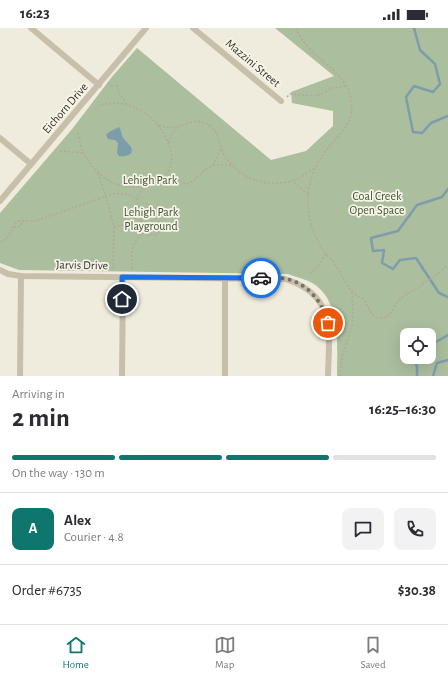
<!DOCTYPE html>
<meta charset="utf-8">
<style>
:root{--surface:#fff;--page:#f2f2f3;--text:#2b2b33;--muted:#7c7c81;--line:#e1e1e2;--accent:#0f766e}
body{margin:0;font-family:"Alegreya Sans",sans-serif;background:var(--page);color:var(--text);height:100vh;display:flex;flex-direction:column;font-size:15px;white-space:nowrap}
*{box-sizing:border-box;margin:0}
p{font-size:13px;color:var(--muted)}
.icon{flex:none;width:22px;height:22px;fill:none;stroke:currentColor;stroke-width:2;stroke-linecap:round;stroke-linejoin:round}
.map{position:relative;height:348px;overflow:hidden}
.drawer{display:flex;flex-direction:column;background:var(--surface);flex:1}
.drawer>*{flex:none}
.buttons{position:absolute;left:400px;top:300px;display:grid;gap:8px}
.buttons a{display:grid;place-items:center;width:36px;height:36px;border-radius:8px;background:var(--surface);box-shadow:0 4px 16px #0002;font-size:20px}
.pin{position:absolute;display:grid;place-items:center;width:34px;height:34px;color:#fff;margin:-17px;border:2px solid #fff;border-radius:50%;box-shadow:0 1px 4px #0007}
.courier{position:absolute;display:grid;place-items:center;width:40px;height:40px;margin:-20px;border:3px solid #1a73e8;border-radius:50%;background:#fff;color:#222;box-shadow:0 1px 5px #0007}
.summary em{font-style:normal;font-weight:700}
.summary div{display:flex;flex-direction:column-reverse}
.summary{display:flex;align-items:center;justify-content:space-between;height:68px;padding:0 12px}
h1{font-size:26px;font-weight:700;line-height:30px}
.bar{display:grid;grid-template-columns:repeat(4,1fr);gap:6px 4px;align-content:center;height:48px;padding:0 12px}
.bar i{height:5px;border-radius:3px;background:var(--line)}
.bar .selected{background:var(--accent)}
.bar p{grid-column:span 4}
.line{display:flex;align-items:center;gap:10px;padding:0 12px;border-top:1px solid var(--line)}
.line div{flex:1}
.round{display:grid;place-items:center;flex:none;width:42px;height:42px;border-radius:8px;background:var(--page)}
.status{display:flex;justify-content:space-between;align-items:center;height:28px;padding:0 20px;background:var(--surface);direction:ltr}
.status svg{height:11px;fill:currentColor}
.tab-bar{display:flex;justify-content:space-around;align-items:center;height:56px;border-top:1px solid var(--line);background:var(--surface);font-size:11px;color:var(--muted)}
.tab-bar a{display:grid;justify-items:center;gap:2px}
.tab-bar .selected{color:var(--accent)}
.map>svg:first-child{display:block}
.green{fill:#abbe9e;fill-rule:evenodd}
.water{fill:#7e9dab}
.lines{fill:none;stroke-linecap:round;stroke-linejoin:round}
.stream{stroke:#7e9dab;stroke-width:2.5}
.path{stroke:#b3a994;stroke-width:1.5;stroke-dasharray:2 2;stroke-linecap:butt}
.street{stroke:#c7bfaa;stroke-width:6}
.done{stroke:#767268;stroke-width:4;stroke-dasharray:0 7.2}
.route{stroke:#1a73e8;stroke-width:5}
.labels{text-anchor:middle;stroke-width:3.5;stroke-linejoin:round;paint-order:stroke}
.street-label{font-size:12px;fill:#353029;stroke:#f8f5e9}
.park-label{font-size:12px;fill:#3c512e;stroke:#f8f5e9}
</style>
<div class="status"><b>16:23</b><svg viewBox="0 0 49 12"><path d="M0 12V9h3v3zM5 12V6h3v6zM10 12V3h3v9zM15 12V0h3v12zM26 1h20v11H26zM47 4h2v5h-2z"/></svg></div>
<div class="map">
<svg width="448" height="348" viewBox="0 0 448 348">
<rect width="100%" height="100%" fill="#f0ecdd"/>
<path class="green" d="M275,0H448V348H337C337,321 341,280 319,260C311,252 298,250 288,246L19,242L0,235V185L73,100L111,50L137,20L271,132L306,123L333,98V83L292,75L291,64L334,48ZM407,307H429V329H407Z"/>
<path class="water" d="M119,99C122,103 121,108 124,111C126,114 129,116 131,119C135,127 125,129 119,128L117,125L118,115L115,112L108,111L106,107L109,104Z"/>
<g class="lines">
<g class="stream">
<path d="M414,0L420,22L435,36L440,56L433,64L414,58L406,69L413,104L422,105L431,95L448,88"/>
<path d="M448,161L442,169L417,177L398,203L371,210L373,223L384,222L382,235L393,241L400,232L416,230L439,265L448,269"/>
<path d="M429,318L448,307"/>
<path d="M413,329L412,330L417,338V348"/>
<path d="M433,348L437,335L448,332"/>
</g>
<g class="path">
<path d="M296,0C306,29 345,40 351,71C356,98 337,106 324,125C315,138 309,153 308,168C307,188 313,209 325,225C328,229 332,232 335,236C341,244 344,254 351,262C354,266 359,268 363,271C369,277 370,290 380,290C392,290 393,279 399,272C404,267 411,264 417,260C427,253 439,246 448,237"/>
<path d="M108,55L114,60"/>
<path d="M116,57L119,64L126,76"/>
<path d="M287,69L290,66L314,68L324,65L331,60L346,58"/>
<path d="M159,97C165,99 170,100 177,99C188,96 197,89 209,97C218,103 218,111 221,120C225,131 232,137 240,144C257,156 273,157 292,153"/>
<path d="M78,105C80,112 81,120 84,126C90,136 99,147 109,153C141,170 188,151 166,110C161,101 157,95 149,88C134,76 117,72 98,78"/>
<path d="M169,115L172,106L177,99"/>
<path d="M60,123L84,125"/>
<path d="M213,137H231"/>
<path d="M98,145L107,172L114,199L113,240"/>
<path d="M183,155L188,156L193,153L206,141L213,137L221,120"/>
<path d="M308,166L292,153L298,151L315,140"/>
<path d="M147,175L148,189"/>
<path d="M154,189V182L157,178H162L168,182"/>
<path d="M124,197L125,192C131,187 134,189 140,193"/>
<path d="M14,199L21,198L23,193"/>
<path d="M114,199L124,197L127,201C136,203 139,195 145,189C157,187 164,196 157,207H148L142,205"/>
<path d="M0,214C13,209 10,200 18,193H35L113,166C123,164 129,167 137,171"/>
<path d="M132,241C131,225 131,217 142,205C142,200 142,194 141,189C138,173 134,175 143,159"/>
<path d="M310,246L319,237L326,226"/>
<path d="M340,348L342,328L352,299L353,283L352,263"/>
</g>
<g class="street">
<path d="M31,0L99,57"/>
<path d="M193,0L281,73"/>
<path d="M0,110L31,136"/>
<path d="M0,173L146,0"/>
<path d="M0,242L8,246L21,248L285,251C337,267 329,305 328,348"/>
<path d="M20,348L21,248"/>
<path d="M122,348L123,249"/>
<path d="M225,348V250"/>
</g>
</g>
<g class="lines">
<path class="done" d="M261,250C269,250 278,249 286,251C308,255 323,275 328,295"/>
<path class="route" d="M122,271V249L261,250"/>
</g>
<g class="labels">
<g class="street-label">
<text transform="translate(253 35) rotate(40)" y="4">Mazzini Street</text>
<text transform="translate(65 80) rotate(-49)" y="4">Eichorn Drive</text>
<text transform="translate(82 237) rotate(1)" y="4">Jarvis Drive</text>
</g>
<g class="park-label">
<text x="150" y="156">Lehigh Park</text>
<text x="377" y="172">Coal Creek<tspan x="377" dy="14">Open Space</tspan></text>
<text x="151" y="188">Lehigh Park<tspan x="151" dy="14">Playground</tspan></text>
</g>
</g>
</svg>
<div class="buttons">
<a><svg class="icon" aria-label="locate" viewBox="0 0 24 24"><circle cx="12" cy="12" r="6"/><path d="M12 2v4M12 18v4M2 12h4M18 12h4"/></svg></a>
</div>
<div class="pin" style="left:328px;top:295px;background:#ea580c"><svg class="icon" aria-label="bag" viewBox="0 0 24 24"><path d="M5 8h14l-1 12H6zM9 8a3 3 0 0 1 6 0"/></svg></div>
<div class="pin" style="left:122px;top:271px;background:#1f2937"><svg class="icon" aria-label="home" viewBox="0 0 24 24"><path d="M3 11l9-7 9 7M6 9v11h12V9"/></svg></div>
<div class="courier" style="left:261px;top:250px"><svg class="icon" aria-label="car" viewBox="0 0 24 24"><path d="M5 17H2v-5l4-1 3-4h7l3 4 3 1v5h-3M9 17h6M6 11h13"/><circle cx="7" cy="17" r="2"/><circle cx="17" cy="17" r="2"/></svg></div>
</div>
<section class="drawer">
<div class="summary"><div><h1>2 min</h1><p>Arriving in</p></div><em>16:25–16:30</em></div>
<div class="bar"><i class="selected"></i><i class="selected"></i><i class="selected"></i><i></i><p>On the way · 130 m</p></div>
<div class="line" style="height:72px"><b class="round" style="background:var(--accent);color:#fff">A</b><div><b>Alex</b><p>Courier · 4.8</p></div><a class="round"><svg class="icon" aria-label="chat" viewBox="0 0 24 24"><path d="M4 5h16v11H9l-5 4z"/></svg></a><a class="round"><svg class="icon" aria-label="phone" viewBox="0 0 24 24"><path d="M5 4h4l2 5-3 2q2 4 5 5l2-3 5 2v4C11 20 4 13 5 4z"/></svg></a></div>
<div class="line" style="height:52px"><div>Order #6735</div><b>$30.38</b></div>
</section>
<nav class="tab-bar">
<a class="selected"><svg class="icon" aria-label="home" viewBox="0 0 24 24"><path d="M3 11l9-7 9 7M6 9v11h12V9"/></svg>Home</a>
<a><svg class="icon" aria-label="map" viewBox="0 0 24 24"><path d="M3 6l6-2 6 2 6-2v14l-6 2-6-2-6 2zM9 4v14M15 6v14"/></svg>Map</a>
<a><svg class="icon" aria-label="saved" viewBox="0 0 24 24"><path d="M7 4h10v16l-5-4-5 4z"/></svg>Saved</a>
</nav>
